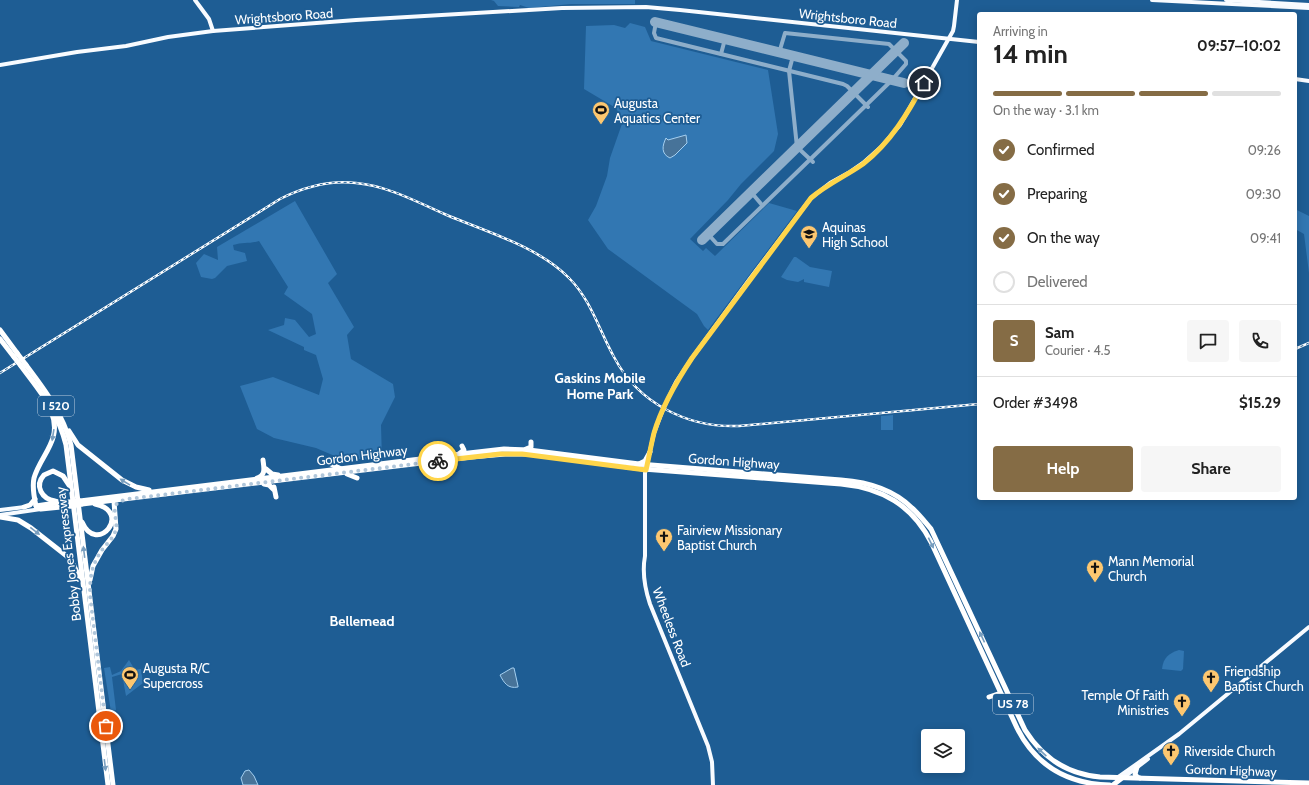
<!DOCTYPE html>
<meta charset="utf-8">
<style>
:root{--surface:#fff;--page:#f6f6f6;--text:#222;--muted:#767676;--line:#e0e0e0;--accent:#856c45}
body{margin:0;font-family:Cabin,sans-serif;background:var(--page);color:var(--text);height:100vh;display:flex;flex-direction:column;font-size:15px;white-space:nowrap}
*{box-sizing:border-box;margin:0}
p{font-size:13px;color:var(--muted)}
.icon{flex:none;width:22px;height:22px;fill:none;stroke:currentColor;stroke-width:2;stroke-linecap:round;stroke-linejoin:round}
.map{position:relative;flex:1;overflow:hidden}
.panel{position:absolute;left:977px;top:12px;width:320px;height:488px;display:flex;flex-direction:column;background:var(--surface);border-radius:4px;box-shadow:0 2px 10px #0003}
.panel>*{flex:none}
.controls{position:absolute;left:921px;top:729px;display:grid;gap:8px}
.controls a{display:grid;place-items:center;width:44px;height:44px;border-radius:4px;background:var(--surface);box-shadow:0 2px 10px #0003;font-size:20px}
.pin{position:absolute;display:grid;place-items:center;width:34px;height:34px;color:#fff;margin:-17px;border:2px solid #fff;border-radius:50%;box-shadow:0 1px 4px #0007}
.courier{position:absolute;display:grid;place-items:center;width:40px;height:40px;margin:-20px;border:3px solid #ffd54a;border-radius:50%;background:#fff;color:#222;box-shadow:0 1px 5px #0007}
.summary em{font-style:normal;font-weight:800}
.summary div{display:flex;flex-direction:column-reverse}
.summary{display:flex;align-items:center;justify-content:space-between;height:68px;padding:0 16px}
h1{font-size:26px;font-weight:800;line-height:30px}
.bar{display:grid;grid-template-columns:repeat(4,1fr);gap:6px 4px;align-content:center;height:48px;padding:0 16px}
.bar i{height:5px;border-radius:3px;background:var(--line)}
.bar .current{background:var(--accent)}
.bar p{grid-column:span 4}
.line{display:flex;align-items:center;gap:10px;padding:0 16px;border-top:1px solid var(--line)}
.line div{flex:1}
.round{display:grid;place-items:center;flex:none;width:42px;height:42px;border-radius:4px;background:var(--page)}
ol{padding:0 16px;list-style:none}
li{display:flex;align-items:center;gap:12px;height:44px}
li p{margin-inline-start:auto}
li .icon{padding:4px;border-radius:50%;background:var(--accent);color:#fff;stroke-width:4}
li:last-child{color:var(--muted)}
li i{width:22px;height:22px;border:2px solid var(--line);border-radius:50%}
.primary-button{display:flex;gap:8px;margin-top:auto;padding:8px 16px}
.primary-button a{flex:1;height:46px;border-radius:4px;background:var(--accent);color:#fff;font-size:16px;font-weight:800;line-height:46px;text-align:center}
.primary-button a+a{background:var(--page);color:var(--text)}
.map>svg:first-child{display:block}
.green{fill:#3277b2}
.water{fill:#477399;stroke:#a4cff0}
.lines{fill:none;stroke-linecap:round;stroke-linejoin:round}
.taxiway{stroke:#8eaeca;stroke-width:4}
.runway{stroke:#8eaeca;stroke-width:10}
.major{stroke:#f8fbff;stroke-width:4}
.highway{stroke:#fff;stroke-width:5}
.rail-casing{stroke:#fff;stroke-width:2.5}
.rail{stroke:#1e5d94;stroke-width:1;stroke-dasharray:3;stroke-linecap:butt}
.major-bridge{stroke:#f8fbff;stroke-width:4}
.highway-bridge{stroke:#fff;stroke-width:5}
.oneway{fill:#789ebf}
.done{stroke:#b0c6da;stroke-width:4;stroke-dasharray:0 7.2}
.route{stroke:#ffd54a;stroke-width:5}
.labels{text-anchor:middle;stroke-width:3.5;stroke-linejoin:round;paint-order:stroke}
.shield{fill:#1e5d94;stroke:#bccedf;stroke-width:1}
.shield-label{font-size:12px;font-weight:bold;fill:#fff}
.street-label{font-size:13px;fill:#fff;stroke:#1e5d94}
.poi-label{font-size:13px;fill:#fff;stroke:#1e5d94;text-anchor:start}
.neighbourhood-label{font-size:14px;font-weight:bold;fill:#fff;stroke:#1e5d94}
</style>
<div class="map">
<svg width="1309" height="785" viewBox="0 0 1309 785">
<rect width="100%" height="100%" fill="#1e5d94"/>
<g class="green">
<path d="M491,0H635V4H571L529,8L520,5L519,7L498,6L494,1Z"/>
<path d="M630,23L645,27L651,41L768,70L778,134L774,151L741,184L728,200L690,239L703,251L706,248L715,256L769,203L797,211L708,330L704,326L697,314L608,249L588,220L596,206L607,176L610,158L623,121L616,108L584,89L586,26L614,25L625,28Z"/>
<path d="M295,201L337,274L328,283L354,327L347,335L351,359L393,384L395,397L381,425L382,461L337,457L316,448L274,438L257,429L240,386L273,377L319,395L323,379L316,355L304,350V347L268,330L284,325L285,318L295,320L309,337L316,334L312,314L284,294L288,287L259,241C249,244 243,242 233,245L234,250L245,253L247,261L227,266L215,278L212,279L201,277L196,263L204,254L218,260L217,247Z"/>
<path d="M1295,209L1309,216V273L1304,234L1295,229Z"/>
<path d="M794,257H796L810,267L832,271L829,287L804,282V279L798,282L787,280L781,277Z"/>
<path d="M893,415V430H881V416Z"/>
<path d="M1179,650L1184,651L1183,669L1181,671L1162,669C1163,658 1169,653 1179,650Z"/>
<path d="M129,660L135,670L141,669L143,683L126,696L122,674L112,677L116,710L111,712L104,668L110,667L112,675L121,671Z"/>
</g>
<g class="water">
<path d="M686,135L687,143L675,155L670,158C661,154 662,146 666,138L668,140Z"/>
<path d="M512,668H514L518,686V687C508,689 504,683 500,675Z"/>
<path d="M249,770L254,776L258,785H243L241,778L245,771Z"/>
</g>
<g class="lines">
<g class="taxiway">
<path d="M656,22L654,33L656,38L843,84L847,86L868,107"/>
<path d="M721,54L725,39"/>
<path d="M793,56L789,71L797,147L813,162"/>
<path d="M751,192L762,205"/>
<path d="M708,234L717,244H723L892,80L906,64V61L889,44L785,33L779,53"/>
</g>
<g class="runway">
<path d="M655,22L904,83"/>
<path d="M702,240L904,43"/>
</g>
<g class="major">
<path d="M195,0L209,19L213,31"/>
<path d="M1152,0L1309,8"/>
<path d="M1226,0L1309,5"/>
<path d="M0,65L77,52L126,46L168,37L213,31L356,20L562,8L646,7L680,10L979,42"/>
<path d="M1295,79L1309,81"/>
<path d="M666,403L676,382L692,358L749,280L811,198L830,183L850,172L863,163L881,147L900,125L953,31L954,26L957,0"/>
<path d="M662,412L654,433L645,473V556C642,572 645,589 650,604L708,746L712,762L713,785"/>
<path d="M0,510L25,507"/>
<path d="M0,515L41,509"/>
<path d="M1117,778L1179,734L1309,627"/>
<path d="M1123,778L1148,759"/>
</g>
<g class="highway">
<path d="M0,330L17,353"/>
<path d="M0,339L14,357"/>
<path d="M26,365C45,390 63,414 71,445L113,785"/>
<path d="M21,366C41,393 58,412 66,445L108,785"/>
<path d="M51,411C63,440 41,454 34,478C32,487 34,497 36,506L41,509L71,506"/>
<path d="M69,431L78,445L122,480L136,487L149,490"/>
<path d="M526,449L531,447V442"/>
<path d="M459,454L464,450L462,446"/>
<path d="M331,464L341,469"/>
<path d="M639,464L645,461L650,452"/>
<path d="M266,469L272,474L278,475"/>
<path d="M347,474L357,478"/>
<path d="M257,478C266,475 264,468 263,460"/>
<path d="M264,484L269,485L273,489"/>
<path d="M69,485L63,476L53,471L44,475C34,486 42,499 55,501C60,503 66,502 71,502"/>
<path d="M274,487L276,497"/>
<path d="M80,501L469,453L504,449L529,450L639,464L841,480C868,482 893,489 912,508C919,514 925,522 931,529L1025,730C1042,757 1067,774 1100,777L1309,783"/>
<path d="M82,504L471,457L505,454H530L643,469L841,484C882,488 912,505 931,542L1017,728C1036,766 1068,784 1110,785"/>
<path d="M36,506L56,503"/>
<path d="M24,507L30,505L35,499"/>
<path d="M0,517L18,520L31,528L68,557L74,566L80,578"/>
<path d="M82,522C97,556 133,512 95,504"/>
<path d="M90,580L93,566L102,550L113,536L116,529L114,501L111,498"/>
<path d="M989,697L998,694L1002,698"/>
<path d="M1137,767L1135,774L1137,777L1140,778"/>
<path d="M1113,785L1122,778"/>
</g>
<defs>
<g id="rail">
<path d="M1295,349L1309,343"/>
<path d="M0,373L280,199C304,187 329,180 356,183C389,186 419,203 449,216C488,232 540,248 569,278C591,300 599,330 614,357C638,403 687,428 739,426L979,404"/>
</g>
</defs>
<use href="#rail" class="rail-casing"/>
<use href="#rail" class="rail"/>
<path class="major-bridge" d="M662,412L666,403"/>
<g class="highway-bridge">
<path d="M17,353L26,365"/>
<path d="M14,357L21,366"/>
<path d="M71,502L80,501"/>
<path d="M71,506L82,504"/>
</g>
</g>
<defs><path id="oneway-solid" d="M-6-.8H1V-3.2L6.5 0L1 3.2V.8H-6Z"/></defs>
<g class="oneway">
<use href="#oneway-solid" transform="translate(53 435) rotate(99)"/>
<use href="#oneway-solid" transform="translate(125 482) rotate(-148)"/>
<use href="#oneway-solid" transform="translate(35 531) rotate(38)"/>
<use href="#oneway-solid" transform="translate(931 543) rotate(64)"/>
<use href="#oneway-solid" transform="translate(84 552) rotate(-97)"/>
<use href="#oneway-solid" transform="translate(982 637) rotate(-115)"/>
<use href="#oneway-solid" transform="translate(1042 752) rotate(-137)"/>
<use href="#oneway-solid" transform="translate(105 765) rotate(83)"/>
</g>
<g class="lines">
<path class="done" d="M106,726L90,595C90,577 91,566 102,550C107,543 114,538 116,529C118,520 111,510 118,502L128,499L438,461"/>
<path class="route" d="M438,461L500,454H522L646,470C649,457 651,445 654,433C662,406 676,382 692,358L811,198C827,184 846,176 863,164C891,142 908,113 924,83"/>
</g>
<defs>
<symbol id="stadium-pin" viewBox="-11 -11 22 30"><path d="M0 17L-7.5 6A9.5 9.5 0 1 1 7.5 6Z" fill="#fdc770" stroke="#1e5d94"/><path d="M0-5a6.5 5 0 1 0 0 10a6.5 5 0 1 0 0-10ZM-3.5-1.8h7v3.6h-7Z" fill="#111"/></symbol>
<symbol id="school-pin" viewBox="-11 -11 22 30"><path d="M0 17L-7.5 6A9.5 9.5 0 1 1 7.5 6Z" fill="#fdc770" stroke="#1e5d94"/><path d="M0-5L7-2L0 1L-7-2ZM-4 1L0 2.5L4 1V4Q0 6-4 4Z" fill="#111"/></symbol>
<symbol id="church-pin" viewBox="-11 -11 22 30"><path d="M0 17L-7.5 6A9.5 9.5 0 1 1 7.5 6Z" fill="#fdc770" stroke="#1e5d94"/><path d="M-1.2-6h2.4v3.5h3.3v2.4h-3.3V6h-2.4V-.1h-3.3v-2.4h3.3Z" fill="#111"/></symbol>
</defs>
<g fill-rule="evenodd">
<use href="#stadium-pin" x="591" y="100" width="20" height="27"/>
<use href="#school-pin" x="799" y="224" width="20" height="27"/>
<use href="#church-pin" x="654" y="527" width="20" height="27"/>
<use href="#church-pin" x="1085" y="558" width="20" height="27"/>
<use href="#stadium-pin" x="120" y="665" width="20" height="27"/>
<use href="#church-pin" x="1201" y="668" width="20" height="27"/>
<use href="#church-pin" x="1172" y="692" width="20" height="27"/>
<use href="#church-pin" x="1161" y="741" width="20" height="27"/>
</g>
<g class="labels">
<g class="shield">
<rect x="38" y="396" width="36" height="20" rx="3"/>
<rect x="993" y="694" width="40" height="20" rx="3"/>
</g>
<g class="shield-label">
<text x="56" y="410">I 520</text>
<text x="1013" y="708">US 78</text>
</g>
<g class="street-label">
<text transform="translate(284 16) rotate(-4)" y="5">Wrightsboro Road</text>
<text transform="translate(848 18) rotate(6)" y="5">Wrightsboro Road</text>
<text transform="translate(362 455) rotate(-7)" y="5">Gordon Highway</text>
<text transform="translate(734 461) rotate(4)" y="5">Gordon Highway</text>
<text transform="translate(68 554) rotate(-97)" y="5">Bobby Jones Expressway</text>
<text transform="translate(672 627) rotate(69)" y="5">Wheeless Road</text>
<text transform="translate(1231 770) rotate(2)" y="5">Gordon Highway</text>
</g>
<g class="poi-label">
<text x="614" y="108">Augusta<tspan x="614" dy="15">Aquatics Center</tspan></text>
<text x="822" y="232">Aquinas<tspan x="822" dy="15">High School</tspan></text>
<text x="677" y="535">Fairview Missionary<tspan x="677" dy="15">Baptist Church</tspan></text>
<text x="1108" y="566">Mann Memorial<tspan x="1108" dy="15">Church</tspan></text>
<text x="143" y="673">Augusta R/C<tspan x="143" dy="15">Supercross</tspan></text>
<text x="1224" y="676">Friendship<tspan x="1224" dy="15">Baptist Church</tspan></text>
<text x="1169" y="700" text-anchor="end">Temple Of Faith<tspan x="1169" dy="15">Ministries</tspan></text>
<text x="1184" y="756">Riverside Church</text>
</g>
<g class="neighbourhood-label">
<text x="600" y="383">Gaskins Mobile<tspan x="600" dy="16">Home Park</tspan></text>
<text x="362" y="626">Bellemead</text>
</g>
</g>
</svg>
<div class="controls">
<a><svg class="icon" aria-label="layers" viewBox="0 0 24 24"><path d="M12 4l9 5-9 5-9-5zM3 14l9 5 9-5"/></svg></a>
</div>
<div class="pin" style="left:106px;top:726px;background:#ea580c"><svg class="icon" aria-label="bag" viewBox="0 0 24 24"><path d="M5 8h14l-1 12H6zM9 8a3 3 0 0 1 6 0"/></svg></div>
<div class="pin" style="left:924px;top:83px;background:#1f2937"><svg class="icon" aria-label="home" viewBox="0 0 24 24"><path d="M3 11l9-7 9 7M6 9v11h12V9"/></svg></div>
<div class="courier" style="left:438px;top:461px"><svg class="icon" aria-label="bike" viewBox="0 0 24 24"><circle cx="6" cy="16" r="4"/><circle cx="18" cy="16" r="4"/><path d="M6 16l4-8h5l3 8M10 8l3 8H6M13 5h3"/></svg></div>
<section class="panel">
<div class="summary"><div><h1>14 min</h1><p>Arriving in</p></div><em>09:57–10:02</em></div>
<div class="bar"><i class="current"></i><i class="current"></i><i class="current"></i><i></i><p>On the way · 3.1 km</p></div>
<ol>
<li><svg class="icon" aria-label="check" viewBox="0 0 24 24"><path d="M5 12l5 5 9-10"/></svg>Confirmed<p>09:26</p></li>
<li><svg class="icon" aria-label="check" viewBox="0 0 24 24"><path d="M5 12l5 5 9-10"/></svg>Preparing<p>09:30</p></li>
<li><svg class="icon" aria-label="check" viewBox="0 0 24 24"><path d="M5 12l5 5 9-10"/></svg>On the way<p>09:41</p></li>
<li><i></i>Delivered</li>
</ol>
<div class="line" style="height:72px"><b class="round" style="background:var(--accent);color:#fff">S</b><div><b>Sam</b><p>Courier · 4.5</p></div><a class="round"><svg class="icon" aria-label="chat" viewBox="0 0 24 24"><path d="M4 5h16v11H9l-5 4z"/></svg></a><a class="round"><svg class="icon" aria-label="phone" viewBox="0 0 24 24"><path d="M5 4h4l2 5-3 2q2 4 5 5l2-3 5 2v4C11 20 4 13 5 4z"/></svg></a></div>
<div class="line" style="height:52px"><div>Order #3498</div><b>$15.29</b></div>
<div class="primary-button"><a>Help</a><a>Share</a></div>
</section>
</div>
